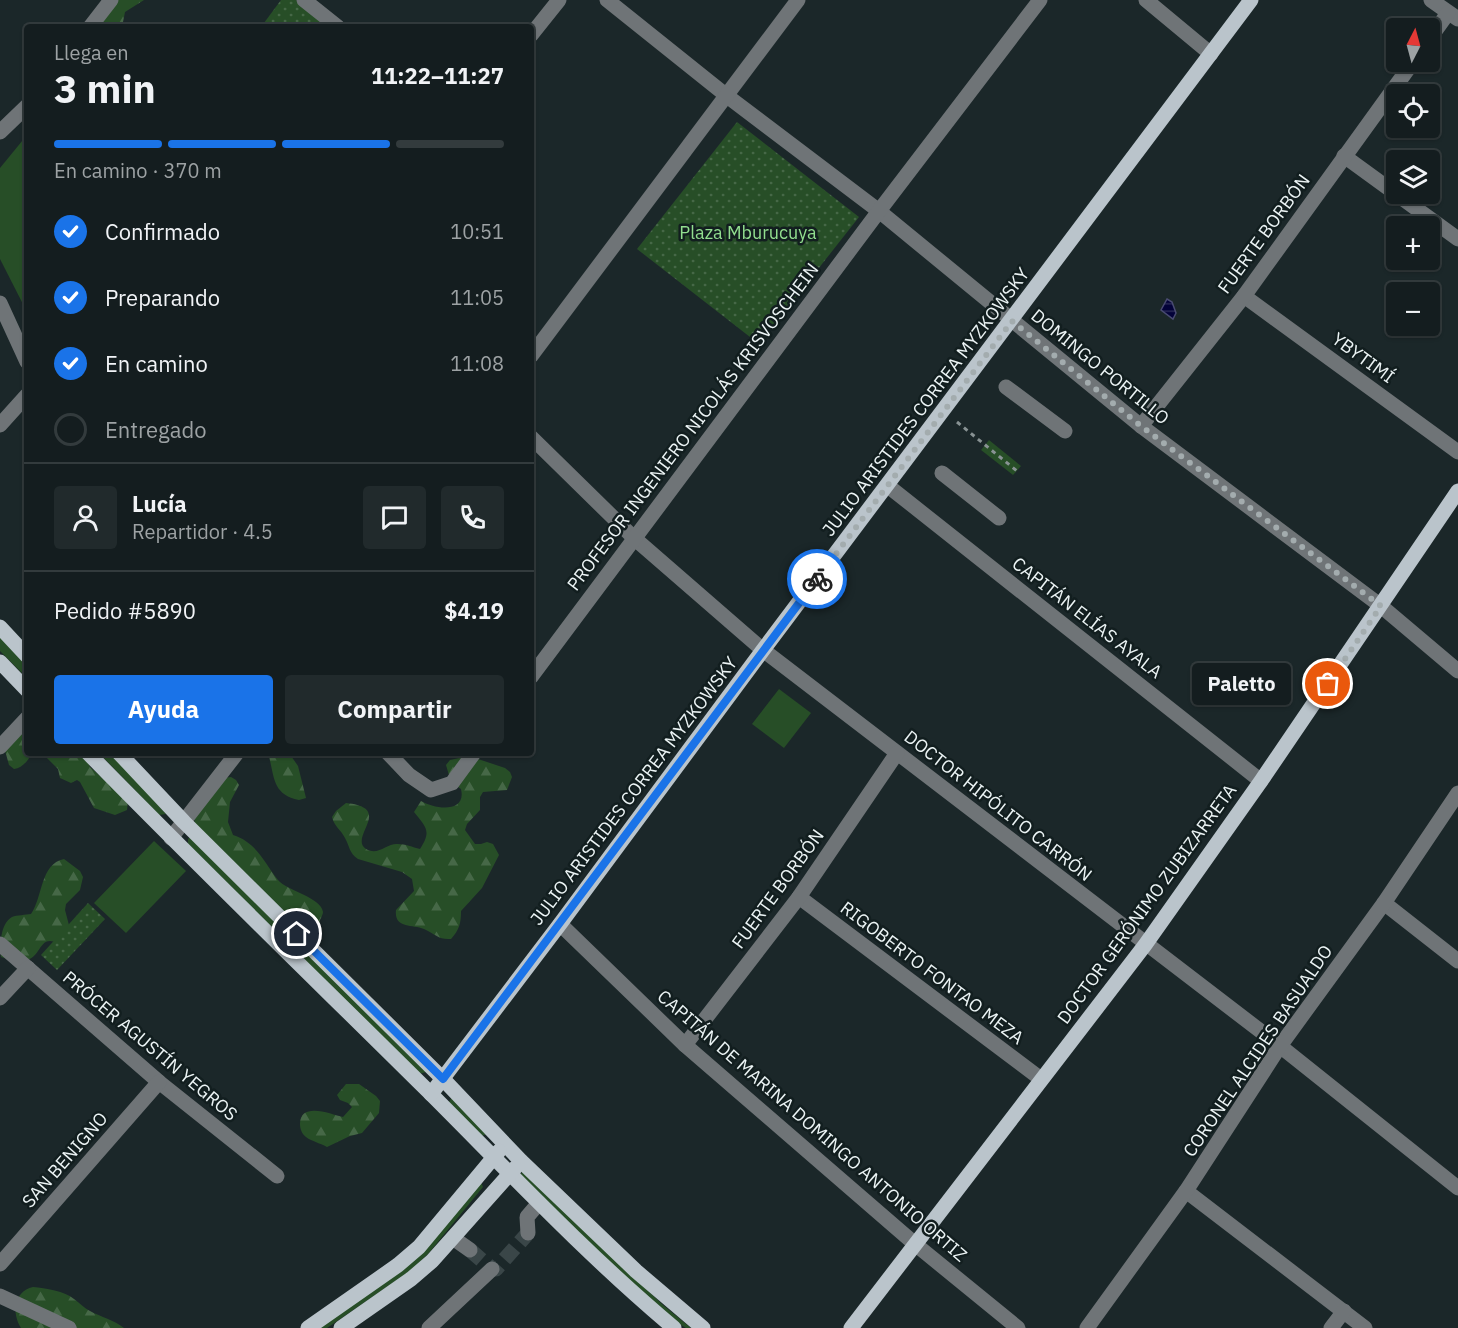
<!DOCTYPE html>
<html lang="es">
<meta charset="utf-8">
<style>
:root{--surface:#141d1f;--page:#212a2c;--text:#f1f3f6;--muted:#9da2a4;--line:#333b3d;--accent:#1a73e8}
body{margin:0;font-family:"IBM Plex Sans",sans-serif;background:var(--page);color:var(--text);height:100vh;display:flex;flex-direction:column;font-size:22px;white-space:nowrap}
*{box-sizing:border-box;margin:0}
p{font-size:20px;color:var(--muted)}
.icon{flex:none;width:33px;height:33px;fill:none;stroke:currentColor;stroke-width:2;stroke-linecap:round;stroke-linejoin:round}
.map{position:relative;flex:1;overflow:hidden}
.side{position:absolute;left:24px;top:24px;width:510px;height:732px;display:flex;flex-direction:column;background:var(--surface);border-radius:6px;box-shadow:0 2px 4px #0004,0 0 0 2px var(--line)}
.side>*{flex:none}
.needle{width:39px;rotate:6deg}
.tools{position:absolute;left:1386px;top:18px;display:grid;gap:12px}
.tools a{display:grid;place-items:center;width:54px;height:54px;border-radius:6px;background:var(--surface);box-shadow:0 2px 4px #0004,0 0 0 2px var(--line);font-size:30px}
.pin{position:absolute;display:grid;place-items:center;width:51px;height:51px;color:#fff;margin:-26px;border:3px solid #fff;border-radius:50%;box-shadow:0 2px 6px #0007}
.courier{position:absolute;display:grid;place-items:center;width:60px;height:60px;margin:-30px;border:4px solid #1a73e8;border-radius:50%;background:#fff;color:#222;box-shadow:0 2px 8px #0007}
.bubble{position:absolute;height:42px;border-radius:6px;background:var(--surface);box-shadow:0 2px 4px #0004,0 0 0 2px var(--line);font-size:20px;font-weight:800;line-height:42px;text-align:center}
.overview em{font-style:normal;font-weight:800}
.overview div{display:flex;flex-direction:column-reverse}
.overview{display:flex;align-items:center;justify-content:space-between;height:102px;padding:0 30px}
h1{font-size:39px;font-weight:800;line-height:45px}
.bar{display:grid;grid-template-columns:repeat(4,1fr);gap:9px 6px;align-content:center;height:72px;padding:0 30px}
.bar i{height:8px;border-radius:4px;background:var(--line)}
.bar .active{background:var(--accent)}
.bar p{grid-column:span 4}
.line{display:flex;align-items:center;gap:15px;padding:0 30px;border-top:2px solid var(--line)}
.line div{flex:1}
.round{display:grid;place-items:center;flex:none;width:63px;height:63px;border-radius:6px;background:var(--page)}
ol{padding:0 30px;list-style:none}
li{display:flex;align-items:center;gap:18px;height:66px}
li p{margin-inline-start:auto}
li .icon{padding:6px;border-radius:50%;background:var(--accent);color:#fff;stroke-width:4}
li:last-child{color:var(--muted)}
li i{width:33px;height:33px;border:3px solid var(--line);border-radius:50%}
.cta{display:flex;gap:12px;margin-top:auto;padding:12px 30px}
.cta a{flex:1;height:69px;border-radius:6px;background:var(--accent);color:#fff;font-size:24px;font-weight:800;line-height:69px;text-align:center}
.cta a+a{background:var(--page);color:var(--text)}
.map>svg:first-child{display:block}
.green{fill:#274e27}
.forest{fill:url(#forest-firs)}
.park{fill:url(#park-dots)}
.water{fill:url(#water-rules);stroke:#494b71;stroke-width:1.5}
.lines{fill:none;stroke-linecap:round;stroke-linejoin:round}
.minor-tunnel{stroke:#3a4648;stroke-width:15;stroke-dasharray:15 8;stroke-linecap:butt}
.path{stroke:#889293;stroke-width:3;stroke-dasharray:4.5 4.5;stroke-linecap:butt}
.minor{stroke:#6f7477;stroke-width:15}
.major{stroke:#bac4cb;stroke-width:15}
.done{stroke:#a3acae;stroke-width:6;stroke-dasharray:0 10.8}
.route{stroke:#1a73e8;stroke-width:8}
.labels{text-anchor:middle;stroke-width:5;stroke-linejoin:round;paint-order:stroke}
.park-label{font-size:18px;fill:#92de8f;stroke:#121e1f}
.street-label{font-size:18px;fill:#ecf4f5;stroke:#121e1f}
</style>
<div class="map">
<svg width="1458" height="1328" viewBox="0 0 1458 1328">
<defs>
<pattern id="forest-firs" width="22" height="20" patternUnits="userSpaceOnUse" patternTransform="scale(1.5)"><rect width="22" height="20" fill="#274e27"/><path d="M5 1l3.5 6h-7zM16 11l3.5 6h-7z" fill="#466847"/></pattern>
<pattern id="park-dots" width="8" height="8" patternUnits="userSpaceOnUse" patternTransform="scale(1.5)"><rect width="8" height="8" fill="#274e27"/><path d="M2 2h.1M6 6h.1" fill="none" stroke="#466847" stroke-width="1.8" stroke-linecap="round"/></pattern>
<pattern id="water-rules" width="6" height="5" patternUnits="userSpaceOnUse" patternTransform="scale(1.5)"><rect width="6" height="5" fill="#030239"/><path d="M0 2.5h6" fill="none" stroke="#282856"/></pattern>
</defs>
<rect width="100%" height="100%" fill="#1b2729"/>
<g class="green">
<path d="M27,135V312L0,259V168Z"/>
<path d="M989,440L1021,466L1013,475L981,450Z"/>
<path d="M0,637L27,665V678L0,651Z"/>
<path d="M779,689L811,713L784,748L752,724Z"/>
<path d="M99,753H112L166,814L159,815Z"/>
<path d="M190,837L426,1072L419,1074L188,844V839Z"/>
<path d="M154,841L186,871L126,933L94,903Z"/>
<path d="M452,1097L487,1134L482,1136L449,1102Z"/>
<path d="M522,1171L663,1305L691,1328H686L657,1310L521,1175Z"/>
<path d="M481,1182L483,1187L428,1254L410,1271L327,1328H315L405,1266Z"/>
</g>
<g class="forest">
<path d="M108,0H144L125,12L122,27H97Z"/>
<path d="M27,729V753H32C28,761 22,768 14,769L9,765L3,743Z"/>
<path d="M42,753H84L90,767L128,801L127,810L115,815L94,808L80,782L77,780L71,783L60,778L58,769Z"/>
<path d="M268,753H289L298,766L306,798L299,800C271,794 275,776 268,753Z"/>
<path d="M469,756L505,768L510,772L512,777L507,790L483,792L480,797V810L467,824L465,830L475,844H481L487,842L493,844L499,855L482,888L461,911C461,924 459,930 451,939C439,940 435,934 424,929C412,924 394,929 396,910L414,891L412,879L402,872L358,859C349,853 350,847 345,838C341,830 334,826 332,817L336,811L346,803C395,808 348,837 366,849C378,856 386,844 397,844C406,844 412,847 420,849C432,831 426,827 414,812L421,801C434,809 467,814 461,789L451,782L446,765L450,760Z"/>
<path d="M231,777L236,780L239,785L230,802L228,822L233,835C256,842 264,862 278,880C287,891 321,897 323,912C323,914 321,918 320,920C318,930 318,934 309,939L196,827L193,815L224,778Z"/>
<path d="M64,859L80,871L83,877L80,890L66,904L65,910L70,929L64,946C60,944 54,941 50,941C35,941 42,972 1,957C0,945 0,924 12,917C17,915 26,915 31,914C43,897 40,864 64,859Z"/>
<path d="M346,1084H359L376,1096L380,1101L379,1113L362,1133L350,1136L327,1147C320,1143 311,1141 306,1137C302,1134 300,1129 300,1124C300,1101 331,1114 343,1117L352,1107L348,1103L340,1100L337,1095Z"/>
<path d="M33,1287C45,1288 65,1291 74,1299C80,1303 84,1308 90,1311C101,1317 114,1320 124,1328H21C12,1313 13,1292 33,1287Z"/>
</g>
<g class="park">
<path d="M281,0H296L333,27H261Z"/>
<path d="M737,122L859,217L759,344L637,249Z"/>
<path d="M88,903L105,919L57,970L41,955Z"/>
</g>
<path class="water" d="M1167,299L1172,302L1176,313L1173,319L1161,310Z"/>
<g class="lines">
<path class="minor-tunnel" d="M470,1250L492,1269H496L528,1233"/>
<path class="path" d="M957,422L1017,471"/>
<g class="minor">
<path d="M304,0L338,27"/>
<path d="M607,0L727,96L879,211L1141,426L1381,606L1458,671"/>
<path d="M1146,0L1211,54"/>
<path d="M1431,0L1458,19"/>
<path d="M90,27L111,0"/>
<path d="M531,35L559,0"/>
<path d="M1430,38L1448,13"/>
<path d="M0,132L27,106"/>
<path d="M1344,156L1458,239"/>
<path d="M1244,296L1458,452"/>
<path d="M0,303L27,362"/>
<path d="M531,356L798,0"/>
<path d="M1006,387L1065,431"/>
<path d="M0,425L27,395"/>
<path d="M1141,426L1244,296L1413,62"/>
<path d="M531,437L634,538L763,650L1280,1046L1458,1188"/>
<path d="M942,473L999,518"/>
<path d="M888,486L1261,781"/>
<path d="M531,677L879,211L1040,0"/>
<path d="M0,747L27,718"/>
<path d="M388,753L409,775L431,790L452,783L474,753"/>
<path d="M171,838L237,753"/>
<path d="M799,897L1041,1079"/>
<path d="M1384,903L1458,961"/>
<path d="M560,924L685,1045L915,1244L1018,1328"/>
<path d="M0,944L159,1082L277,1176"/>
<path d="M0,998L28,968"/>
<path d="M685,1045L799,897L897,753"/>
<path d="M1186,1191L1365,1328"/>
<path d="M528,1233L527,1217L539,1203"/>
<path d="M453,1238L470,1250"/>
<path d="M0,1264L159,1082"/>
<path d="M0,1296L69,1328"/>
<path d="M429,1328L492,1269"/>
<path d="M1087,1328L1186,1191L1280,1046L1384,903L1458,793"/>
<path d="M1331,1328L1344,1311"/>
</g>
<g class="major">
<path d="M0,627L27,656"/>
<path d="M0,662L27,690"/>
<path d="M88,753C200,868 315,979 429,1092C509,1172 587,1255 674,1328"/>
<path d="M119,753L184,822L443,1079L521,1161L636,1271L703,1328"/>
<path d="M431,1094L560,924L763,650L1251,0"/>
<path d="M308,1328L398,1265L419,1247L499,1151"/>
<path d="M341,1328L411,1279L432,1261L515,1168"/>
<path d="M851,1328L1145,945L1261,781L1458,491"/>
</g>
</g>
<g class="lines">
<path class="done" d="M817,579L1012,321L1141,426L1381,606L1328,684"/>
<path class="route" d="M297,934L443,1079L817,579"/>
</g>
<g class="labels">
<g class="park-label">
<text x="748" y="239">Plaza Mburucuya</text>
</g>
<g class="street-label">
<text transform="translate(1264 234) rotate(-54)" y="6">FUERTE BORBÓN</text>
<text transform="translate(1363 358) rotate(36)" y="6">YBYTIMÍ</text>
<text transform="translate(1100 367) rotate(39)" y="6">DOMINGO PORTILLO</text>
<text transform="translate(926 402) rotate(-53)" y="6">JULIO ARISTIDES CORREA MYZKOWSKY</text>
<text transform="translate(693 427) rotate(-53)" y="6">PROFESOR INGENIERO NICOLÁS KRISVOSCHEIN</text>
<text transform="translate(1087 618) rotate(38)" y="6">CAPITÁN ELÍAS AYALA</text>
<text transform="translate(634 791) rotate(-53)" y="6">JULIO ARISTIDES CORREA MYZKOWSKY</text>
<text transform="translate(998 806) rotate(38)" y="6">DOCTOR HIPÓLITO CARRÓN</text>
<text transform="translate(778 889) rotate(-54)" y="6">FUERTE BORBÓN</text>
<text transform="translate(1147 904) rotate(-54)" y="6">DOCTOR GERÓNIMO ZUBIZARRETA</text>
<text transform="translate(932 973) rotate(37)" y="6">RIGOBERTO FONTAO MEZA</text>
<text transform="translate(150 1046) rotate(40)" y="6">PRÓCER AGUSTÍN YEGROS</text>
<text transform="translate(1258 1051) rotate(-56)" y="6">CORONEL ALCIDES BASUALDO</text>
<text transform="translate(812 1126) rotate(41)" y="6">CAPITÁN DE MARINA DOMINGO ANTONIO ORTIZ</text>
<text transform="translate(65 1160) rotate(-49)" y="6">SAN BENIGNO</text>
</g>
</g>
</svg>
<div class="tools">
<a><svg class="needle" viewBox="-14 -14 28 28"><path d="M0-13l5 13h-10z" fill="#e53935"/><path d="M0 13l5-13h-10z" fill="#9da2a4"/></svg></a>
<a><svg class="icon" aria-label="locate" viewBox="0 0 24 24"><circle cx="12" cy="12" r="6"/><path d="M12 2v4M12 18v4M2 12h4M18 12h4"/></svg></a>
<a><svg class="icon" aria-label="layers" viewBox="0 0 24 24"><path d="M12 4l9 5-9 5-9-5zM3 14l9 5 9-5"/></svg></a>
<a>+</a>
<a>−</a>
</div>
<div class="pin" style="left:1328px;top:684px;background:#ea580c"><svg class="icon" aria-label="bag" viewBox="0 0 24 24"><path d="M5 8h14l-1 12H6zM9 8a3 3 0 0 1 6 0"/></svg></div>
<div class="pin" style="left:297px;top:934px;background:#1f2937"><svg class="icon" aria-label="home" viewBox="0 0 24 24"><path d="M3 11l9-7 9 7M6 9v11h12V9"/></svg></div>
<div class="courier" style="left:817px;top:579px"><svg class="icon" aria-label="bike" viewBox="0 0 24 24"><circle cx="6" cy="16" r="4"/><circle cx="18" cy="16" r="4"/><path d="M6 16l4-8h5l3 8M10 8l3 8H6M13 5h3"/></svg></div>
<div class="bubble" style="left:1192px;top:663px;width:99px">Paletto</div>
<section class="side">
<div class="overview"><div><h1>3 min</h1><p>Llega en</p></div><em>11:22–11:27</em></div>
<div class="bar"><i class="active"></i><i class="active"></i><i class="active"></i><i></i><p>En camino · 370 m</p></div>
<ol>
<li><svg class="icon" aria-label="check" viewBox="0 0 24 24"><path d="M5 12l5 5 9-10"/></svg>Confirmado<p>10:51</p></li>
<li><svg class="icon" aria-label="check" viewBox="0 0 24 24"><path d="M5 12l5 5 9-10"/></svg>Preparando<p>11:05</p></li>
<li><svg class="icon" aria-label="check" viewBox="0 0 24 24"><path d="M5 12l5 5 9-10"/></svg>En camino<p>11:08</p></li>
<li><i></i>Entregado</li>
</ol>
<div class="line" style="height:108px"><a class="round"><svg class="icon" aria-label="person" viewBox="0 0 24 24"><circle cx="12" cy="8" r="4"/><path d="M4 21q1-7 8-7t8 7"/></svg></a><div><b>Lucía</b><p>Repartidor · 4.5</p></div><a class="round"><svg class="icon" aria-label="chat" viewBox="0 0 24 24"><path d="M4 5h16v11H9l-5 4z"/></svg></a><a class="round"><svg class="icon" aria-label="phone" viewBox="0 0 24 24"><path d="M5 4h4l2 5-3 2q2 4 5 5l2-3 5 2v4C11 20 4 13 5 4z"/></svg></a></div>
<div class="line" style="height:78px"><div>Pedido #5890</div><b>$4.19</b></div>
<div class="cta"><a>Ayuda</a><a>Compartir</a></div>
</section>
</div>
